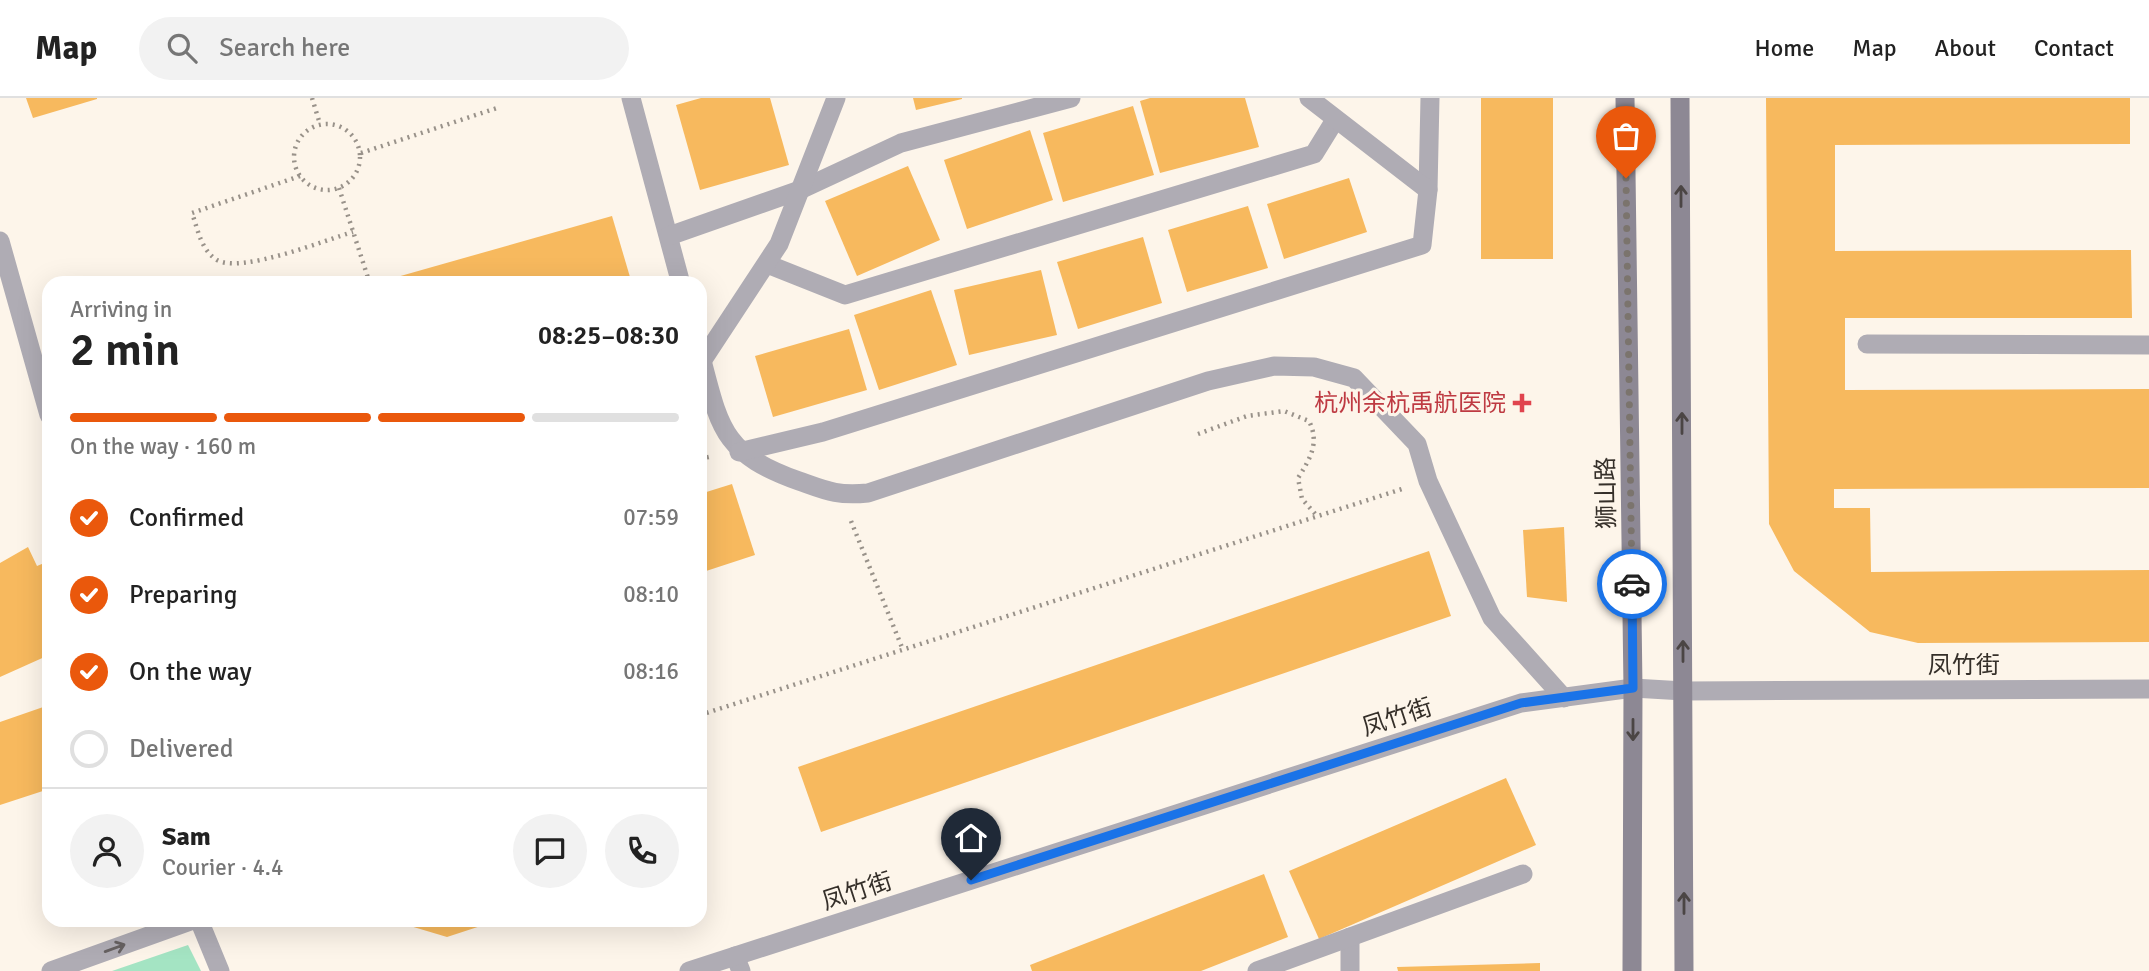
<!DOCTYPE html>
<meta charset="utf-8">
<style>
:root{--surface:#fff;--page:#f2f2f2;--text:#222;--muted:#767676;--line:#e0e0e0;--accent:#ea580c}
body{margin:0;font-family:Signika,"Noto Sans SC",sans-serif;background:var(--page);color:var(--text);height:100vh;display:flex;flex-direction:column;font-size:26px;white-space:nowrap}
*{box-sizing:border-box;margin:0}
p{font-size:23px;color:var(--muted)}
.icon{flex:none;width:38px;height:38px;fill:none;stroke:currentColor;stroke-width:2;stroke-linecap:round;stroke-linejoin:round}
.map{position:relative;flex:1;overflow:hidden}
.panel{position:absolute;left:42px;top:178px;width:665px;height:651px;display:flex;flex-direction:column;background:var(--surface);border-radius:21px;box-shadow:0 7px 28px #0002}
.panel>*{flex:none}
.pin{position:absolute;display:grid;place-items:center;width:60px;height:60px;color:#fff;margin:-72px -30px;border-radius:50% 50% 50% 0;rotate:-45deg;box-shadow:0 0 7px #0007}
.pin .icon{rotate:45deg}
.courier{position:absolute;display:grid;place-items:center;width:70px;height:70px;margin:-35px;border:5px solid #1a73e8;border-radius:50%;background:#fff;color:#222;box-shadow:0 2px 9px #0007}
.head em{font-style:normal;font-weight:600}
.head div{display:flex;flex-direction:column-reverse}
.head{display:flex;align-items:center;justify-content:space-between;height:119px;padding:0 28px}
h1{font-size:46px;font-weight:600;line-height:52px}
.bar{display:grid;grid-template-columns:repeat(4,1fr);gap:10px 7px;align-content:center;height:84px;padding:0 28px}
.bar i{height:9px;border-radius:5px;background:var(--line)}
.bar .selected{background:var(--accent)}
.bar p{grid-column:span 4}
.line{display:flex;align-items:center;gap:18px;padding:0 28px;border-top:2px solid var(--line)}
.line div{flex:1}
.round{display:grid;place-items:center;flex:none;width:74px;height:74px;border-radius:37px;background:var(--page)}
ol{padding:0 28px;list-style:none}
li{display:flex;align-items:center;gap:21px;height:77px}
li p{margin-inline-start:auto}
li .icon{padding:7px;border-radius:50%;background:var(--accent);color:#fff;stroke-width:4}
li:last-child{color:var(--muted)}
li i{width:38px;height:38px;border:4px solid var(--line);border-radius:50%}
header{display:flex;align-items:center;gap:42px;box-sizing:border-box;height:98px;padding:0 35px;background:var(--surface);border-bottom:2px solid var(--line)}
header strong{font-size:33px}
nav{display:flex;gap:38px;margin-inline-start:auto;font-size:24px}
.search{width:490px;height:63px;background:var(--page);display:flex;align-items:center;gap:18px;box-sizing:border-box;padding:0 24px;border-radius:38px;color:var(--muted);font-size:26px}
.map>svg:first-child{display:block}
.green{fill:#a4e4c3}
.building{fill:#f7b95e}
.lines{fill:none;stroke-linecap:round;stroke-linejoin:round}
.path{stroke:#99928a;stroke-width:4.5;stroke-dasharray:2 5;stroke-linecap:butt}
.service{stroke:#afacb4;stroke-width:19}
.minor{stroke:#afacb4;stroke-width:19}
.tertiary{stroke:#afacb4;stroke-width:19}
.secondary{stroke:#8d8894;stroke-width:19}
.oneway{stroke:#4b4544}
.oneway2{stroke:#666161}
.done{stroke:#7b746d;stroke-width:7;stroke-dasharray:0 12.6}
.route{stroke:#1a73e8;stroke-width:9}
.health-dot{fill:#e0444e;stroke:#fdf5ea;stroke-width:2.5}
.labels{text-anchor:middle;stroke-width:6;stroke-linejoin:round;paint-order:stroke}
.health-label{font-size:24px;fill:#be3a42;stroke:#fdf5ea;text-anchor:end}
.street-label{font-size:24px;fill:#352f29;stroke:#fdf5ea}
</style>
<header>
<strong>Map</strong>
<div class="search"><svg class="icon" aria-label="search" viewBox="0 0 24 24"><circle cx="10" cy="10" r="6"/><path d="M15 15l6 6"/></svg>Search here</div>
<nav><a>Home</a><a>Map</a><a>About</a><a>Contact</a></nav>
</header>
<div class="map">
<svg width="2149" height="873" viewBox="0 0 2149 873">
<rect width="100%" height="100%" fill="#fdf5ea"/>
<path class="green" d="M188,847L201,873H112Z"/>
<g class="building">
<path d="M26,0H97V1L33,20Z"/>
<path d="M701,0H770L789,67L700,92L676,7Z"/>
<path d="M913,0H962V1L916,12Z"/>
<path d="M1150,0H1245L1259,49L1160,75L1140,3Z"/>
<rect x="1481" y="0" width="72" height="161"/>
<path d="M1766,0H2130V46L1835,47V153L2131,152L2132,220H1845V292L2149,291V390L1834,391V410H1870L1871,474L2149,472V544L1918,545L1870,534L1794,473L1769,426Z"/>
<path d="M1133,8L1154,77L1063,104L1043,35Z"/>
<path d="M1030,32L1053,102L967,131L944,62Z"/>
<path d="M908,68L940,142L857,178L825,103Z"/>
<path d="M1349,80L1367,134L1284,161L1267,106Z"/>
<path d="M1248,108L1268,170L1187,194L1168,132Z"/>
<path d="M612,118L630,179L608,186H399L397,179Z"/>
<path d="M1143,139L1162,205L1078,231L1057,164Z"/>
<path d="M1041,172L1057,237L969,257L954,192Z"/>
<path d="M931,192L957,267L879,292L854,217Z"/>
<path d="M849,231L867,292L773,319L755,258Z"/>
<path d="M732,386L755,457L700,475V396Z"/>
<path d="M1564,429L1567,504L1527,499L1523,432Z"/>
<path d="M28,449L37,468L49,463V516L45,518L49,528V557L0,579V465Z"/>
<path d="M1429,453L1451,518L821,734L798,669Z"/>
<path d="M49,607V663L42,665L49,691L0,707V624Z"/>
<path d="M1506,680L1536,747L1319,841L1289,773Z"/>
<path d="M1264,776L1288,839L1201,873H1032L1030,867Z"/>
<path d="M390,822H496V823L447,839Z"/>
<path d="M1540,865V873H1398L1397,869Z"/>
</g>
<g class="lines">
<g class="path">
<path d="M312,0L320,26"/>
<circle cx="327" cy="59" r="33"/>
<path d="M361,55L500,9"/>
<path d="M300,78L192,115C198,132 201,152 217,162C241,176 325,142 353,134"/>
<path d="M339,90L370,186"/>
<path d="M1198,336L1247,318L1284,313L1309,323C1320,345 1310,361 1298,380L1302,401L1317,418"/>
<path d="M700,361L713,358"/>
<path d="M851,423L903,552"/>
<path d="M700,617L1402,391"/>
</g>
<g class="service">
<path d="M631,0L681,186"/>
<path d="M1428,92L1430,0"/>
<path d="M669,138L800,92L901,45L1071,0"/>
<path d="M767,166L845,197L1314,56L1335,22"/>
<path d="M1867,246L2149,247"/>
<path d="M700,255C720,330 721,355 799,383C827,393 837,398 868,395L1208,283L1274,268L1314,269L1354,280L1417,346L1428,383L1492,520L1564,600"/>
<path d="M702,263L779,146L836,0"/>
<path d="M739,354L823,334L1422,147L1428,92L1309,0"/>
<path d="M1350,839V873"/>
<path d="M735,858L741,873"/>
<path d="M1257,873L1523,776"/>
</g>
<g class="minor">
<path d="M0,143L49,317"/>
<path d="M199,822L220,873"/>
<path d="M51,873L193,822"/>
</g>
<path class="tertiary" d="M689,873L1521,605L1633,590L1684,593L2149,591"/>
<g class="secondary">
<path d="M1625,0L1633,590L1632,873"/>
<path d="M1680,0L1684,873"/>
</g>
</g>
<defs><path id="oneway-shaft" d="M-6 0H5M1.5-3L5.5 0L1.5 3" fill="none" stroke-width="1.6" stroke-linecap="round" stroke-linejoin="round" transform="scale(1.75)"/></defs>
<g class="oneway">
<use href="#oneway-shaft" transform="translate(1681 98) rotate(-90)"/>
<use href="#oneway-shaft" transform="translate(1682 325) rotate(-90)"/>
<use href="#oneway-shaft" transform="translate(1683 553) rotate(-90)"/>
<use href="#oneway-shaft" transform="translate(1633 632) rotate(90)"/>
<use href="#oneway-shaft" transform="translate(1684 805) rotate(-90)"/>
</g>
<use class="oneway2" href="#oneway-shaft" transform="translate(115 850) rotate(-20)"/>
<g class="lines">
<path class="done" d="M1626,80L1632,486"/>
<path class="route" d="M971,782L1521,605L1633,590L1632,486"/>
</g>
<path class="health-dot" d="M1518.5 294.5h7v7h7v7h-7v7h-7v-7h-7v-7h7z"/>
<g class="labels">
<g class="health-label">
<text x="1506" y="313">杭州余杭禹航医院</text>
</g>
<g class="street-label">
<text transform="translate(1606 395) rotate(-91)" y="8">狮山路</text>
<text x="1964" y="575">凤竹街</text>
<text transform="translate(1397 619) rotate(-18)" y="8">凤竹街</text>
<text transform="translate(857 793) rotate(-18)" y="8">凤竹街</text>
</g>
</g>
</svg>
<div class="pin" style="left:1626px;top:80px;background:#ea580c"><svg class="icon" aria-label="bag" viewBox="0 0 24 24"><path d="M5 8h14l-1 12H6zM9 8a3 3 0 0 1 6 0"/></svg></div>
<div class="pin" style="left:971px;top:782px;background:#1f2937"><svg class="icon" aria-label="home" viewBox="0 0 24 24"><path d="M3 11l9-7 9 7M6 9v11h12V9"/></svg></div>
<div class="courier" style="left:1632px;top:486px"><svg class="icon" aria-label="car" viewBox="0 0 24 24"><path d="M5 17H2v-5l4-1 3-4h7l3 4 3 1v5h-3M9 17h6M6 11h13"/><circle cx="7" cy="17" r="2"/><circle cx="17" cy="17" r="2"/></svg></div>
<section class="panel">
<div class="head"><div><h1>2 min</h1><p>Arriving in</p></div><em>08:25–08:30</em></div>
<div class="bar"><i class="selected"></i><i class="selected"></i><i class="selected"></i><i></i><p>On the way · 160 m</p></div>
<ol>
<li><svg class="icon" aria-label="check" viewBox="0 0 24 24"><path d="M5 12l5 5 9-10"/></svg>Confirmed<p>07:59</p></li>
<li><svg class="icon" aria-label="check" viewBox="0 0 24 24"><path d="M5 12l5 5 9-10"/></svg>Preparing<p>08:10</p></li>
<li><svg class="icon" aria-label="check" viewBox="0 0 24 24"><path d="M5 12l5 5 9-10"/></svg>On the way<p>08:16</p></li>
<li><i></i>Delivered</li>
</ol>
<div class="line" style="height:126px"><a class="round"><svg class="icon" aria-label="person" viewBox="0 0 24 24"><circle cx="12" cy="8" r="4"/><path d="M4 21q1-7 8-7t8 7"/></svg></a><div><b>Sam</b><p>Courier · 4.4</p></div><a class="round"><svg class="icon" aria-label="chat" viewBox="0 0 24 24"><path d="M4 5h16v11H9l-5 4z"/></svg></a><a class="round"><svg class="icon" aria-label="phone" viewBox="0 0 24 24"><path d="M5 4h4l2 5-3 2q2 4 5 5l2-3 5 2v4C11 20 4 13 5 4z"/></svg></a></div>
</section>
</div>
